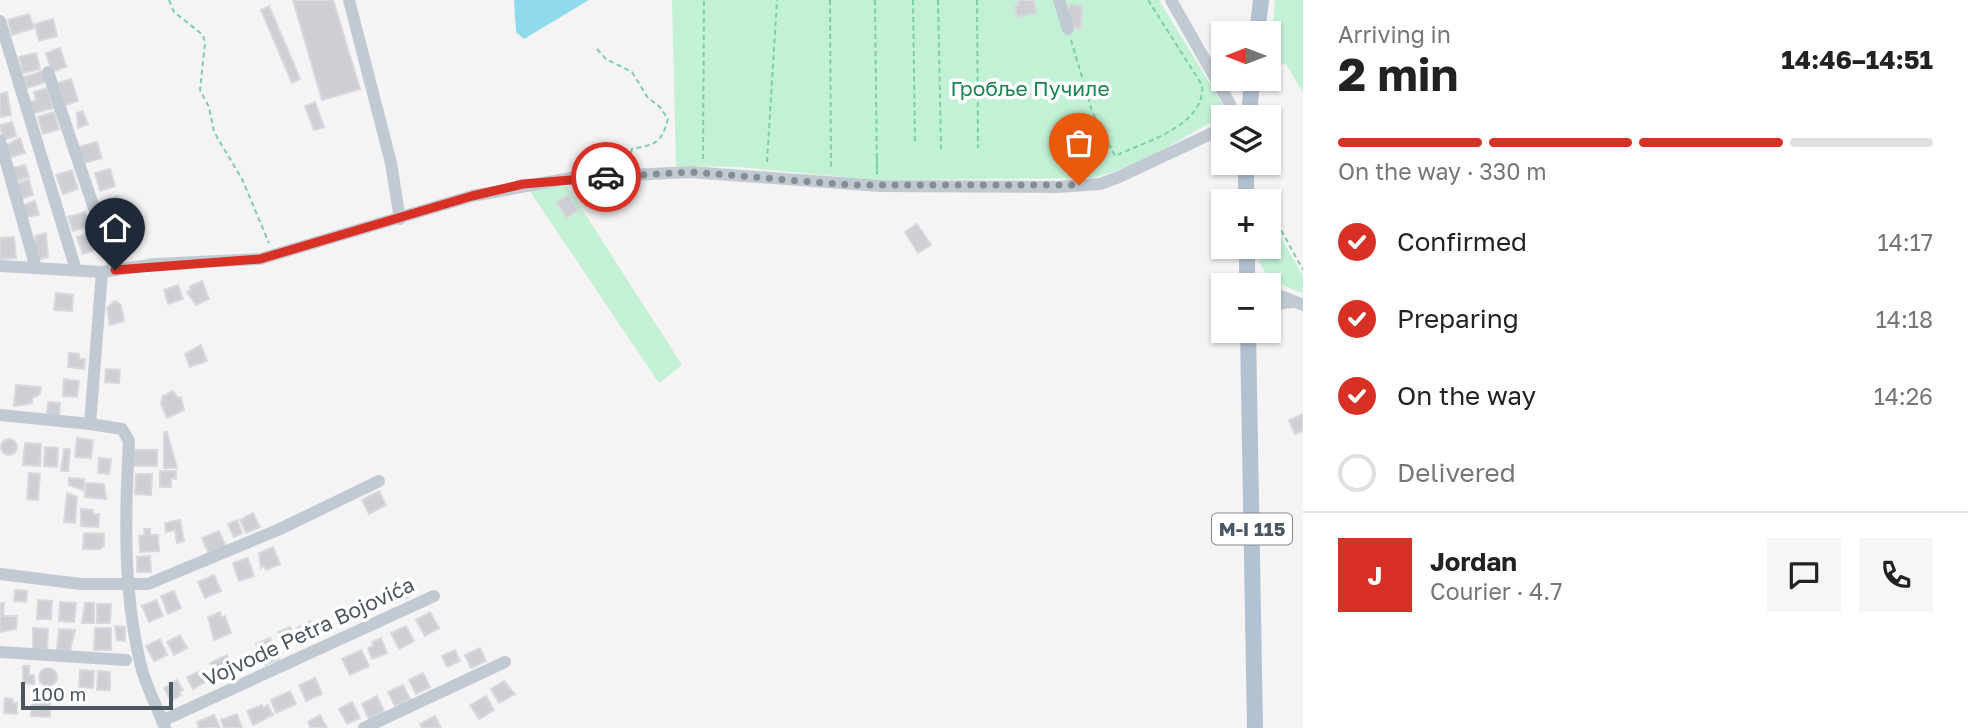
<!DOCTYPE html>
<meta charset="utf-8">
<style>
:root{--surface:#fff;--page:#f6f6f6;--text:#222;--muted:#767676;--line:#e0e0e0;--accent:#d93025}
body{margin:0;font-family:"Golos Text",sans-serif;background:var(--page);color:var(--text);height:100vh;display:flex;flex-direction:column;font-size:26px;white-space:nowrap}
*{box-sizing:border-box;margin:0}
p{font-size:23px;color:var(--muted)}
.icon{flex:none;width:38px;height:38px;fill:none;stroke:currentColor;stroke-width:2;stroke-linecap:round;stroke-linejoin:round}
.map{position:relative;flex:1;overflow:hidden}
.drawer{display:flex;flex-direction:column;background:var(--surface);width:665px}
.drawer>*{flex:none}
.needle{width:46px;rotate:270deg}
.fabs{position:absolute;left:1211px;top:21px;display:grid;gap:14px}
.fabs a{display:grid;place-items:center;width:70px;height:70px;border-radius:0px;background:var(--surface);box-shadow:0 2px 5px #0004;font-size:35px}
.scale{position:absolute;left:21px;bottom:18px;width:152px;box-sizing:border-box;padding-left:7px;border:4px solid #4a5661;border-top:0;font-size:19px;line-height:24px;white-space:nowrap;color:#4a5661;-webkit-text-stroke:5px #fff;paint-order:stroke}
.pin{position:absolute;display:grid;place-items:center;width:60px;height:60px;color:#fff;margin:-72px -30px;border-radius:50% 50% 50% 0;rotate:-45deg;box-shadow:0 0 7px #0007}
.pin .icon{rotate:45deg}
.courier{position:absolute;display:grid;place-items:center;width:70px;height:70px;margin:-35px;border:5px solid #d93025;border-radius:50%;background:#fff;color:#222;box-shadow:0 2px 9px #0007}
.summary em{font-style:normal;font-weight:700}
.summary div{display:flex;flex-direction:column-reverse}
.summary{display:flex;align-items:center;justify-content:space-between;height:119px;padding:0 35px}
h1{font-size:46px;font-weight:700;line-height:52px}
.bar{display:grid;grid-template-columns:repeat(4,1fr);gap:10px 7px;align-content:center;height:84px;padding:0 35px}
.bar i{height:9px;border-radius:5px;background:var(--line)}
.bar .active{background:var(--accent)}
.bar p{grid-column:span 4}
.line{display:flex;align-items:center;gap:18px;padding:0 35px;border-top:2px solid var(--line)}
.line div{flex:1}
.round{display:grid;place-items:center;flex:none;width:74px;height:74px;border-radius:0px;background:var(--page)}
ol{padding:0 35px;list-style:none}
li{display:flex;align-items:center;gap:21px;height:77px}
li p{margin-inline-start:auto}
li .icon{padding:7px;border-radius:50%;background:var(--accent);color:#fff;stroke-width:4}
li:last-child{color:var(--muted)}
li i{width:38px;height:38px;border:4px solid var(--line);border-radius:50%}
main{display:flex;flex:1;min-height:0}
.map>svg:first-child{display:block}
.green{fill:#c3f1d5}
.water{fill:#90daee}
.building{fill:#cdcfd5;stroke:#d7d9de;stroke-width:2}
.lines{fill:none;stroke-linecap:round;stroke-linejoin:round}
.path{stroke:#7ad0a6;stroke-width:2;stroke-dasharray:5 3.5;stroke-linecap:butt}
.minor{stroke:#c1cad2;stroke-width:12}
.major{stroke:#b3c2d1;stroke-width:16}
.done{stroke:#868d94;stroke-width:7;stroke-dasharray:0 12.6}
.route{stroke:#d93025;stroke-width:9}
.labels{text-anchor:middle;stroke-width:7;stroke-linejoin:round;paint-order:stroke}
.shield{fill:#fff;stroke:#808990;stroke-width:2}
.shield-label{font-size:19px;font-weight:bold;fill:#4a5661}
.park-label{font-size:21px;fill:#17864f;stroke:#fff}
.street-label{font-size:21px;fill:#4a5661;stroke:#fff}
</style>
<main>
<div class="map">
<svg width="1303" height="728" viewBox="0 0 1303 728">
<rect width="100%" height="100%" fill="#f5f3f3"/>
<g class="green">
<path d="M672,0H1159L1226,110L1223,116C1181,138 1136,169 1090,178L874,180L739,167L676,166Z"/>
<path d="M1275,0H1303V93L1286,64L1269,65Z"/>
<path d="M567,186L682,365L659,383L529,190Z"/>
<path d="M1269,217L1303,276V293C1278,284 1258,276 1257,247H1269Z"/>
</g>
<path class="water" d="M514,0H589L524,39L516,32Z"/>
<g class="building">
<path d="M293,0H333L360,89L322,100Z"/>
<path d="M1018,0H1034L1036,13L1017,17L1015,6L1019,5Z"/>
<path d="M1071,4L1082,6L1081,29L1069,26L1068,7Z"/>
<path d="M269,6L300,79L292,83L261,10Z"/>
<path d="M29,14L34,28L12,35L8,20Z"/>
<path d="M53,19L57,36L39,41L35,24Z"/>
<path d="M60,48L66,67L52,72L46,53Z"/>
<path d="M36,53L40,69L23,73L19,57Z"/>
<path d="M43,71L46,82L27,88L24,77Z"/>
<path d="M71,79L78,101L65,105L58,83Z"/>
<path d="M47,88L53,108L34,113L30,102L36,100L34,92Z"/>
<path d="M7,92L11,115L0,117V94Z"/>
<path d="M315,102L324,127L314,130L305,106Z"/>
<path d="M83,111L88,124L78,128L77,113Z"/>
<path d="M54,112L59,129L43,134L38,117Z"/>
<path d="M12,122L16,136L3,140L0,125Z"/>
<path d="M20,138L25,153L7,158L4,146Z"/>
<path d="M97,142L102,158L84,163L79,147Z"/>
<path d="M25,165L29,177L15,181L12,168Z"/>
<path d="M110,169L115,186L100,191L95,173Z"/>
<path d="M72,170L78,189L63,194L56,175Z"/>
<path d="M29,180L33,195L19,200L14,184Z"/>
<path d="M568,195L578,210L567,218L556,202Z"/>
<path d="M118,196L120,204L102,209L100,202Z"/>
<path d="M35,201L39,215L24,217L20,206Z"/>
<path d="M122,206L127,226L117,228L116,222L106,225L102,212Z"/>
<path d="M85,212L89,226L73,231L68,217Z"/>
<path d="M917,224L931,245L918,253L905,232Z"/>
<path d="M91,232L97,249L83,254L77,237Z"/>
<path d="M46,233L48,257L37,260L33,242L36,241L35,236Z"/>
<path d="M131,233L135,251L119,255L115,237Z"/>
<path d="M14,237L16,258L0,259V238Z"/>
<path d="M202,281L209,299L196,305L187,292L191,290L190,286Z"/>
<path d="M178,285L183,299L168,304L164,290Z"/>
<path d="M56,293L73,295L72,311L54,310Z"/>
<path d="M115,301L121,305L124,321L110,325L107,308Z"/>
<path d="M201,345L207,361L190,367L185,354Z"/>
<path d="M69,353L79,354V359H85L84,369L68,367Z"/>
<path d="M106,369L120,370L119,383L105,382Z"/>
<path d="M64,379L79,381L77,397L63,396Z"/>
<path d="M16,385L41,387L40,394L32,398V403L14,406Z"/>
<path d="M173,391L178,398L181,397L184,410L167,418L161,404L163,396Z"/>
<path d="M48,402L60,403L59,418L47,417Z"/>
<path d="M1303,414V431L1295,434L1289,420Z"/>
<path d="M164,432H167L177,468H164Z"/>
<path d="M77,438L93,440L91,458L75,457Z"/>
<circle cx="9" cy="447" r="8"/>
<path d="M25,443L41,444L40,466L23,465Z"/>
<path d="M45,447L58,448L57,467L44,466Z"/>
<path d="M64,449H70L68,471H61Z"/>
<rect x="134" y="450" width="23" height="16"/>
<path d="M99,458L111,459L109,474L98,473Z"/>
<path d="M160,471H176V479L171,478V487H160Z"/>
<path d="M29,473L40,474L38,500L27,499Z"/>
<path d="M136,474H152L151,495L135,494Z"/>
<path d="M69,478L84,479V490L69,485Z"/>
<path d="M86,483L104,484L106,499L85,497Z"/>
<path d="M379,491L386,505L369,514L362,500Z"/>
<path d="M67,493L77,497L75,523L64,522Z"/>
<path d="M81,509L93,510V514H99L98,527L81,526Z"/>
<path d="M253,513L260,527L246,533L240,520Z"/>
<path d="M180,520L184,541L177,543L175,530L166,532L165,523Z"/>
<path d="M237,520L242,533L234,537L228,524Z"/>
<path d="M144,529H150V535H158L159,551L140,552L139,536L145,535Z"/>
<path d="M219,531L227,549L210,556L202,538Z"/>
<path d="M84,533L104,534V546L100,549H83Z"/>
<path d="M273,547L280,564L266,570L264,566L261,568L259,553Z"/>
<path d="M150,556L151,572H137V557Z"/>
<path d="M248,558L254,576L239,581L233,563Z"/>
<path d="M214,575L221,591L205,598L198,582Z"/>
<path d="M405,585L410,596L397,602L392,591Z"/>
<path d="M15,590L27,591L26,602L14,601Z"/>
<path d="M174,591L181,608L168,614L161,596Z"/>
<path d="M38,600L52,601L51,619H37Z"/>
<path d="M156,600L163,616L149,622L142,606Z"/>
<path d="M60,602L76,603L74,622L59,621Z"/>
<path d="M0,603H4L3,616H17L16,629L0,632Z"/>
<path d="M85,603H94V623H82Z"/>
<path d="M97,604H111L110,623H97Z"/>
<path d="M220,612L222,618L225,616L231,633L214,640L208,617Z"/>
<path d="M430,612L439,628L425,636L416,620Z"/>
<path d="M310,621L318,636L305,643L297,628Z"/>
<path d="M115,626L125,627V641L117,640Z"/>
<path d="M406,626L414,641L399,649L391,633Z"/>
<path d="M290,627L296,641L285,646L278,632Z"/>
<path d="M33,628L48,629L47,650L33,649Z"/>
<path d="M95,628H111V650H94Z"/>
<path d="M59,629L75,630L70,651L57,650Z"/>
<path d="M180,635L187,648L174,655L167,642Z"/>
<path d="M270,638L279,659L265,665L256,644Z"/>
<path d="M381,638L387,653L372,659L368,648L373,646L372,642Z"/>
<path d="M160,639L167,655L154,661L146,646Z"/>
<path d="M480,648L486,661L471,668L465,655Z"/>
<path d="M361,650L369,666L350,675L342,659Z"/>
<path d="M455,650L460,661L447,667L442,656Z"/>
<path d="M227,655L231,666L227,668L230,673L218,679L210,663Z"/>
<path d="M23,666H29V675H34V684L23,683Z"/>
<circle cx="48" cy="677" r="9"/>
<path d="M80,670L94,671L93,688L79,687Z"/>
<path d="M202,670L207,681L193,689L187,677Z"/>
<path d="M98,671L110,672V690H97Z"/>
<path d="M423,673L430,687L416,694L409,680Z"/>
<path d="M315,678L322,694L306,701L299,685Z"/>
<path d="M177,680L183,690L179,692L181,695L171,701L164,688Z"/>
<path d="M504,681L515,694L499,703L491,689Z"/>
<path d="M403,685L410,699L395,706L388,692Z"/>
<path d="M290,691L296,704L276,713L271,700Z"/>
<path d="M377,696L384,711L369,719L362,704Z"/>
<path d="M486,696L494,710L479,719L470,705Z"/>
<path d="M5,698L13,699V703H17V714L4,713Z"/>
<path d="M32,702H50V717L31,716Z"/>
<path d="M352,702L360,718L347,724L339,709Z"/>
<path d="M262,705L263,708L268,705L273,715L253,725L247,711Z"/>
<path d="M237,714L242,728H224L221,720Z"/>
<path d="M214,715L220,728H199L197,722Z"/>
<path d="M320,715L327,728H311L308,722Z"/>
<path d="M435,716L441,728H422L420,724Z"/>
</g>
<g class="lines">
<g class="path">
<path d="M169,0L174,12L203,35L205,43L200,90L209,107L214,132L242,179L269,243"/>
<path d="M830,0L831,167"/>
<path d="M875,0L877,174V154"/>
<path d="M913,0L915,144"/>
<path d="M938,0L941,149"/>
<path d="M977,0L978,148"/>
<path d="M1071,40L1092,111L1115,156C1144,142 1206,126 1202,85L1148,0"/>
<path d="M597,49L606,59L632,72L648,98L660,107L668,119C661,144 656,144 632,149L628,165"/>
<path d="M703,159L704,0"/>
<path d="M767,162L777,0"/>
<path d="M1269,208L1303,270"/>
</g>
<g class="minor">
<path d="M349,0L391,163L400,219"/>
<path d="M1059,0L1068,29"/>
<path d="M1171,0L1231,106V117"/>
<path d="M0,21L76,270"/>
<path d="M48,72L115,270"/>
<path d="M0,141L36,268"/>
<path d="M0,266L102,272L156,264L260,259L472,196L571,178L690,172L880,186L1058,187L1100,184L1119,177L1223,128"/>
<path d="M102,272L90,424L122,429L129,441C125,515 123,589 140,662C145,686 157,705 165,728"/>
<path d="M1269,291L1303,305"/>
<path d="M1269,305L1292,302"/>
<path d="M0,415L90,424"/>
<path d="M0,574L81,584H148L280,529L379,481"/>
<path d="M0,652L126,660"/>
<path d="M162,721L434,596"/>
<path d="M364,728L505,662"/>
</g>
<g class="major">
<path d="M1257,33L1261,0"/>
<path d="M1249,117L1252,79"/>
<path d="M1246,163V201"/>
<path d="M1247,247V285"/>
<path d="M1248,331L1255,728"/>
</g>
</g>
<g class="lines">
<path class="done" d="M606,177L690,172L852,185H1079"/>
<path class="route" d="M115,270L260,259L472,196L523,184L606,177"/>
</g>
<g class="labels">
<rect class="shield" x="1212" y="513.5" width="80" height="31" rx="5"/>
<g class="shield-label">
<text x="1252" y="536">M-I 115</text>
</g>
<g class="park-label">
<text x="1030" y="96">Гробље Пучиле</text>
</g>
<g class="street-label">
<text transform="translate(309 632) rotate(-25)" y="7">Vojvode Petra Bojovića</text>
</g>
</g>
</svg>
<div class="fabs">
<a><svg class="needle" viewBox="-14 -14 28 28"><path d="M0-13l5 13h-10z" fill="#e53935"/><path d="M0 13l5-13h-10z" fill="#767676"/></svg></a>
<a><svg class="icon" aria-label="layers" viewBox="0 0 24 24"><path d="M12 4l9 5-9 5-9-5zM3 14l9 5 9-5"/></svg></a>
<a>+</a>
<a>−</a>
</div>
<div class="scale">100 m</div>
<div class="pin" style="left:1079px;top:185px;background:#ea580c"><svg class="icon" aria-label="bag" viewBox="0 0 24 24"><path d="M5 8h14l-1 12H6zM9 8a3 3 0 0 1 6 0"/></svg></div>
<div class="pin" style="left:115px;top:270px;background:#1f2937"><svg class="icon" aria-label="home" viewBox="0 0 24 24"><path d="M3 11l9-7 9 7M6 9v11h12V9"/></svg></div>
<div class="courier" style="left:606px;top:177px"><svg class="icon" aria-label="car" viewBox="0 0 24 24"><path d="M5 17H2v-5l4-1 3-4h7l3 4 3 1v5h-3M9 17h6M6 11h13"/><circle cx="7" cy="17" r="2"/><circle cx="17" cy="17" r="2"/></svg></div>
</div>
<section class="drawer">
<div class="summary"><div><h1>2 min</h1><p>Arriving in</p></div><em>14:46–14:51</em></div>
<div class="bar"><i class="active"></i><i class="active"></i><i class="active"></i><i></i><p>On the way · 330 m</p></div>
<ol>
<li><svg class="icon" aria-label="check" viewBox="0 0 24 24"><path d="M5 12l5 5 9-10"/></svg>Confirmed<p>14:17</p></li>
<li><svg class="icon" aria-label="check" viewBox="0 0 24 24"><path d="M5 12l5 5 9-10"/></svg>Preparing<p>14:18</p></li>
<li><svg class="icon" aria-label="check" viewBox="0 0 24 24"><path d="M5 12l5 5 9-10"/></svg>On the way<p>14:26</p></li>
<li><i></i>Delivered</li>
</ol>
<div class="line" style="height:126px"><b class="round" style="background:var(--accent);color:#fff">J</b><div><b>Jordan</b><p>Courier · 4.7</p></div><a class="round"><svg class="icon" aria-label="chat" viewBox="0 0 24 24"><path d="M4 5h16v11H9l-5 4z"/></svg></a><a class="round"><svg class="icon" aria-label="phone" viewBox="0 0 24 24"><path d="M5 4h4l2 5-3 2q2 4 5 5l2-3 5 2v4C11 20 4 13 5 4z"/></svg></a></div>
</section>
</main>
